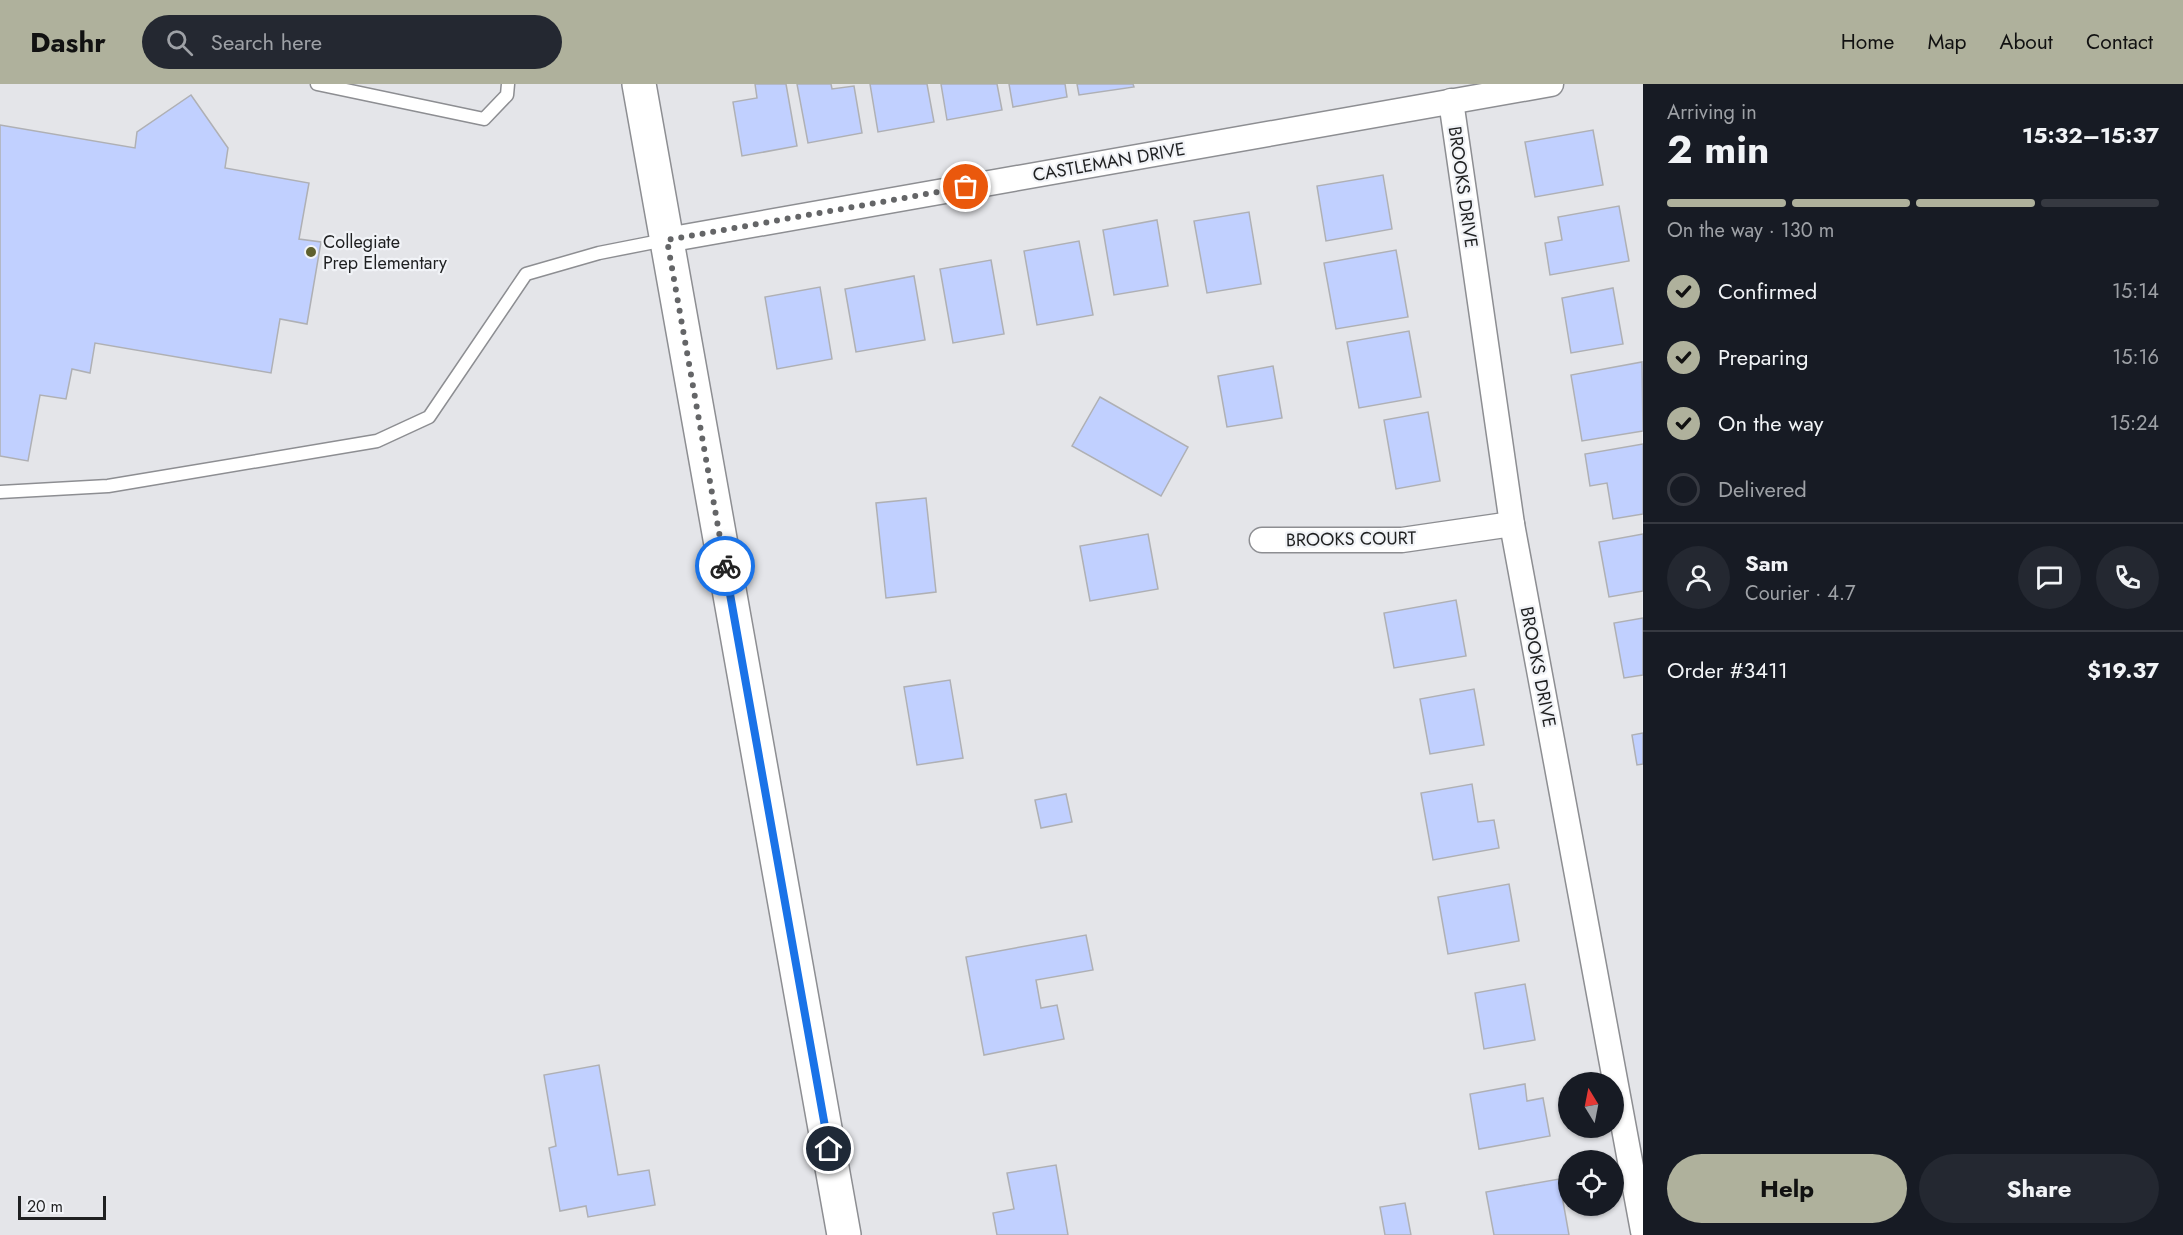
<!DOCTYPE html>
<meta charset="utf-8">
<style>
:root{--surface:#171b24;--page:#242831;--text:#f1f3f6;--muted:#9ea1a6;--line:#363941;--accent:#afb19c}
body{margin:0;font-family:Jost,sans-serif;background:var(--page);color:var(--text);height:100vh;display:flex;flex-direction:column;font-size:22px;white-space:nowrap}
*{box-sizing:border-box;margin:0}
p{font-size:20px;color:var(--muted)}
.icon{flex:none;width:33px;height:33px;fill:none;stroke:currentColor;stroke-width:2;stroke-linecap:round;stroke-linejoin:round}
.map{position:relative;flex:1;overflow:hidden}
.side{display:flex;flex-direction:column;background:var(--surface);width:540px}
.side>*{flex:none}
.needle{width:39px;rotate:350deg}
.fabs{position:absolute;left:1558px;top:988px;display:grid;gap:12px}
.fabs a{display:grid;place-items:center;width:66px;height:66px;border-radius:50%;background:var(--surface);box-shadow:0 2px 4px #0004;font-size:30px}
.scale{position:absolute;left:18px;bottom:15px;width:88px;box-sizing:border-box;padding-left:6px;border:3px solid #1f2021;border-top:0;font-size:16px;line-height:21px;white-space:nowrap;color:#1f2021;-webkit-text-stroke:4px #f1f3f7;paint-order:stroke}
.pin{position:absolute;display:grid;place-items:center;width:51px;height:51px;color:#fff;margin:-26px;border:3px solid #fff;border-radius:50%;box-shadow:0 2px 6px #0007}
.courier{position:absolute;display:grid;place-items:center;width:60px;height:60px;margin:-30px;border:4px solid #1a73e8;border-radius:50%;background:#fff;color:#222;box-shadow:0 2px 8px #0007}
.headline em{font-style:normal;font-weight:700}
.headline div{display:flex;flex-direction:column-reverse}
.headline{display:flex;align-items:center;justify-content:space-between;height:102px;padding:0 24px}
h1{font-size:39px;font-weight:700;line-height:45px}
.bar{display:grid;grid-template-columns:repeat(4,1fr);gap:9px 6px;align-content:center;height:72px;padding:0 24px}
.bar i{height:8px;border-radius:4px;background:var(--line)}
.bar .selected{background:var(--accent)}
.bar p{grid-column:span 4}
.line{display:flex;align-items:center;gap:15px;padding:0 24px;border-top:2px solid var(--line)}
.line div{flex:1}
.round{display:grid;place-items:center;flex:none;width:63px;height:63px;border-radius:32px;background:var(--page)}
ol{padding:0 24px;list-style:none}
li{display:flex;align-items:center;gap:18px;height:66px}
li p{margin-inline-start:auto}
li .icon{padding:6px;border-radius:50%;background:var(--accent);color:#111;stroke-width:4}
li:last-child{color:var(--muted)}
li i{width:33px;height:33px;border:3px solid var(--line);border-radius:50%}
.primary-button{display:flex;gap:12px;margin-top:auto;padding:12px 24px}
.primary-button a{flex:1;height:69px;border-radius:36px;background:var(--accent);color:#111;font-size:24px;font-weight:700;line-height:69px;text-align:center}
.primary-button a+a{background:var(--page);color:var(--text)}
header{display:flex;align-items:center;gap:36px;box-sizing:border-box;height:84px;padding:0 30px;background:var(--accent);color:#111}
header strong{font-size:28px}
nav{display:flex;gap:33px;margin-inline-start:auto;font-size:21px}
.search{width:420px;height:54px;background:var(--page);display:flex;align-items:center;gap:15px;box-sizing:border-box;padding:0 21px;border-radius:33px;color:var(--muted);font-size:22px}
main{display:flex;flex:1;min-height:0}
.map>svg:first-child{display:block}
.building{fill:#c1d0ff;stroke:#afb0b4;stroke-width:1.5}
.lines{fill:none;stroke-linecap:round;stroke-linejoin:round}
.lane-casing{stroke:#8d8e92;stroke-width:15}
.street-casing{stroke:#8d8e92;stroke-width:27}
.secondary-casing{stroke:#8d8e92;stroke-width:36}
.lane{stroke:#fff;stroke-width:12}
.street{stroke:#fff;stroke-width:24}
.secondary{stroke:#fff;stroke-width:33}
.done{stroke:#646567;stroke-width:6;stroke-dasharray:0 10.8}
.route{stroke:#1a73e8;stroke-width:8}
.poi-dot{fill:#5e602e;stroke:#f1f3f7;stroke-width:2}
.labels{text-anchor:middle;stroke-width:4.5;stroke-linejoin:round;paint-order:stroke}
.street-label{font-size:18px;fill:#1f2021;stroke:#f1f3f7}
.poi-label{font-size:18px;fill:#1f2021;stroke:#f1f3f7;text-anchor:start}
</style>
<header>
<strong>Dashr</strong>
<div class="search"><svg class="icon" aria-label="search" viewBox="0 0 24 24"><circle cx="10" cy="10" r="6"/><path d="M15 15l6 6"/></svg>Search here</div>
<nav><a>Home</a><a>Map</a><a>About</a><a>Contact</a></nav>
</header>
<main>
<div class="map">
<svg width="1643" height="1151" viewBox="0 0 1643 1151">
<rect width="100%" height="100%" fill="#e4e5e9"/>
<g class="building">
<path d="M755,0H786L797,62L742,72L733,18L757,14Z"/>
<path d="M797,0H831L832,5L854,2L862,49L808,59Z"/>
<path d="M870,0H927L934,38L878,48Z"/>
<path d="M941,0H997L1002,26L947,36Z"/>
<path d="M1009,0H1065L1067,13L1013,23Z"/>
<path d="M1077,0H1133L1134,3L1079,11Z"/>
<path d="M191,11L228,64L225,84L309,99L299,155L321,158L307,240L280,235L271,289L95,259L90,289L72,285L66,315L40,311L28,377L0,372V41L135,64L137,48Z"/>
<path d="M1593,46L1603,101L1535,113L1525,58Z"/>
<path d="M1383,91L1392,145L1326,157L1317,102Z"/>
<path d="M1619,122L1629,177L1550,191L1545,159L1562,156L1558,133Z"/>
<path d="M1249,128L1261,200L1207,209L1194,137Z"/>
<path d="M1157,136L1168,202L1114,211L1103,146Z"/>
<path d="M1079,157L1093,231L1037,241L1024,167Z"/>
<path d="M1396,166L1408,233L1336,245L1324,179Z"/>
<path d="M991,176L1004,250L953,259L940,185Z"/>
<path d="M914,192L925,256L856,268L845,205Z"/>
<path d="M820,203L832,275L777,285L765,213Z"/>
<path d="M1613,204L1623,260L1571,269L1562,214Z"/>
<path d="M1409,247L1421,313L1359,324L1347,258Z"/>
<path d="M1642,278L1643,347L1582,357L1571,291Z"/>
<path d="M1273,282L1282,334L1227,343L1218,292Z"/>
<path d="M1100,313L1188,363L1161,412L1072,362Z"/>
<path d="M1428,328L1440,397L1396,405L1384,336Z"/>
<path d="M1643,360V430L1613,435L1607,399L1590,402L1585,370Z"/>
<path d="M926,414L936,508L886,514L876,419Z"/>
<path d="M1148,450L1158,505L1090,517L1080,462Z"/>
<path d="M1643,450V507L1609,513L1599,458Z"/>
<path d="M1456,516L1466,572L1394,584L1384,529Z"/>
<path d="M1643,534V591L1624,594L1614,539Z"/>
<path d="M950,596L963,674L917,681L904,603Z"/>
<path d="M1474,605L1484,661L1430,670L1420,615Z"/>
<path d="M1643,649V680L1637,681L1632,651Z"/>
<path d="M1472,700L1478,738L1494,736L1499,764L1433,776L1421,709Z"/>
<path d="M1066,710L1072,738L1041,744L1035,716Z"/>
<path d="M1509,800L1519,857L1448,870L1438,813Z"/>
<path d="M1086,851L1093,886L1036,896L1041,924L1057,921L1064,955L984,971L966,873Z"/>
<path d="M1525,900L1535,956L1484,965L1475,909Z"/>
<path d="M599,981L618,1091L649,1086L655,1121L588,1133L586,1122L560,1127L549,1064L556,1062L544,991Z"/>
<path d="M1525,1000L1527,1017L1543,1014L1550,1052L1479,1065L1470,1010Z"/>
<path d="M1056,1081L1068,1151H997L993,1129L1014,1125L1007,1089Z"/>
<path d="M1559,1095L1569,1151H1494L1486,1108Z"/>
<path d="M1405,1119L1411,1151H1385L1380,1123Z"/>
</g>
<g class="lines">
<defs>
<g id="lane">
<path d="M317,0L484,35L507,11L508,0"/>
<path d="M0,408L108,402L377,357L429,333L526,190L599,169L665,156"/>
</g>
<g id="street">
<path d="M1451,17L1512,440L1643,1147"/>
<path d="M667,156L1551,0"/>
<path d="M1262,456H1402L1512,440"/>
</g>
<path id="secondary" d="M639,0L844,1151"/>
</defs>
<use href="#lane" class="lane-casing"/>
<use href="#street" class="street-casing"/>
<use href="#secondary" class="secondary-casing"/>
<use href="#lane" class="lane"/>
<use href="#street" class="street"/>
<use href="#secondary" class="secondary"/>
</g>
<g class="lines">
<path class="done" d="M725,482L667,156L966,103"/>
<path class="route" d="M725,482L829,1065"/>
</g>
<circle class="poi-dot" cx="311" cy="168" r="6"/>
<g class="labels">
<g class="street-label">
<text transform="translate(1109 78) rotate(-10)" y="6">CASTLEMAN DRIVE</text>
<text transform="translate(1463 103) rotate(82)" y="6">BROOKS DRIVE</text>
<text transform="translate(1351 455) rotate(-1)" y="6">BROOKS COURT</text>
<text transform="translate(1538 583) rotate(79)" y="6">BROOKS DRIVE</text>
</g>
<g class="poi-label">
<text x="323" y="164">Collegiate<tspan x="323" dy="21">Prep Elementary</tspan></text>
</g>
</g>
</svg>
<div class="fabs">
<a><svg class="needle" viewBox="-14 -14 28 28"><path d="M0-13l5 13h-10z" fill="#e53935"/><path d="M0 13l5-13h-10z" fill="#9ea1a6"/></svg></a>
<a><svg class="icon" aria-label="locate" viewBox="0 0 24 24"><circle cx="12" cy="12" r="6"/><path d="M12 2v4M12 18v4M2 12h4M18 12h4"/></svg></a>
</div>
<div class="scale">20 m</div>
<div class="pin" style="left:966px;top:103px;background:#ea580c"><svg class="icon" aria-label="bag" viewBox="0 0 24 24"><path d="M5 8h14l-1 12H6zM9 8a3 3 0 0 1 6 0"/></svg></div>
<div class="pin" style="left:829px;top:1065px;background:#1f2937"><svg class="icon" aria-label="home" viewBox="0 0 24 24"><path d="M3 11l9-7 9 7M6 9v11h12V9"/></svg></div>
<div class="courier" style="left:725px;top:482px"><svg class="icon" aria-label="bike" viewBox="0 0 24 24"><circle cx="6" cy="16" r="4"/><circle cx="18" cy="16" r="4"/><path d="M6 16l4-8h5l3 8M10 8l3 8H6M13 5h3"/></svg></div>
</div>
<section class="side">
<div class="headline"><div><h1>2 min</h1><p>Arriving in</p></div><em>15:32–15:37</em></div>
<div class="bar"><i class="selected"></i><i class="selected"></i><i class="selected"></i><i></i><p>On the way · 130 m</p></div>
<ol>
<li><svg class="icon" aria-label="check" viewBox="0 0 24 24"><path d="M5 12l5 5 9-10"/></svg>Confirmed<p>15:14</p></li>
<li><svg class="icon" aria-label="check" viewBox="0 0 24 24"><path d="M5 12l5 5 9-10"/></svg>Preparing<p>15:16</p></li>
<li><svg class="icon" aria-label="check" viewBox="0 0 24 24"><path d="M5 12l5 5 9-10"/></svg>On the way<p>15:24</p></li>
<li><i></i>Delivered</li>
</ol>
<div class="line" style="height:108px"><a class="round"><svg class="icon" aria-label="person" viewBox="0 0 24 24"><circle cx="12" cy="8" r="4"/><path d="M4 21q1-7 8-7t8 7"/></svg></a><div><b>Sam</b><p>Courier · 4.7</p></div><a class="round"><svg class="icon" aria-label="chat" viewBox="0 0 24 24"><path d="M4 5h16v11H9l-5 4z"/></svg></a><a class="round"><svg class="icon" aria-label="phone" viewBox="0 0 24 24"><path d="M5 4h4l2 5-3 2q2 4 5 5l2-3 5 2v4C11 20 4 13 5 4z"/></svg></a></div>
<div class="line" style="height:78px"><div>Order #3411</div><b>$19.37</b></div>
<div class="primary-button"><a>Help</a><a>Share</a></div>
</section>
</main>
